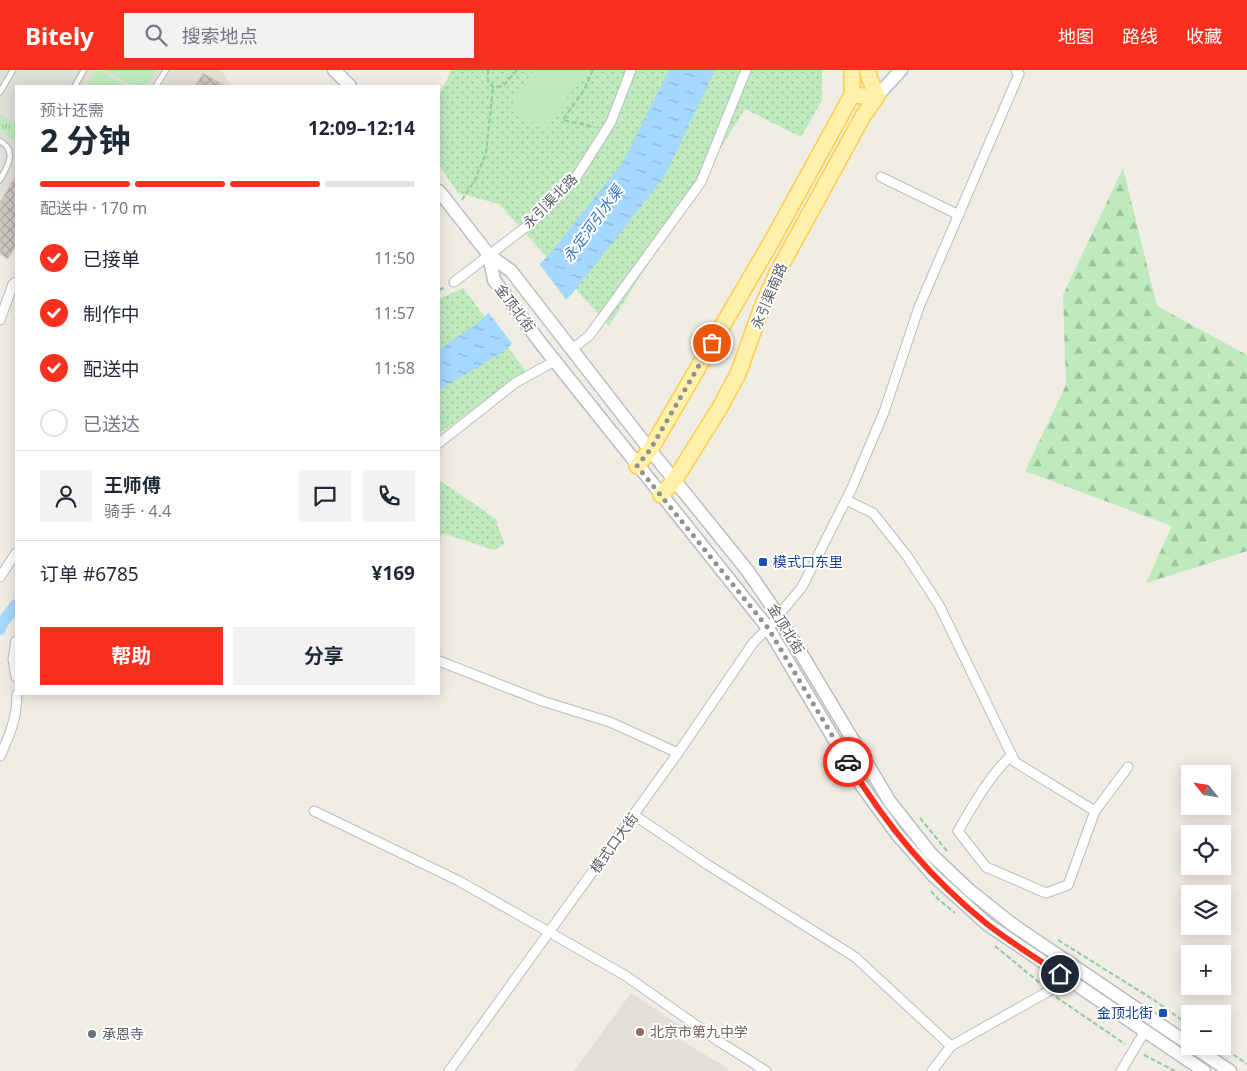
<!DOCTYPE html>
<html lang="zh">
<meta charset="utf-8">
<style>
:root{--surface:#fff;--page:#f2f2f3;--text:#1f2937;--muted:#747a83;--line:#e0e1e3;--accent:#fa301f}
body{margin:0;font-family:"Noto Sans","Noto Sans SC",sans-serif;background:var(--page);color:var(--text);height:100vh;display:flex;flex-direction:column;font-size:19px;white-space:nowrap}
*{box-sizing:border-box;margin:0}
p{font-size:16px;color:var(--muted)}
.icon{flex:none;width:28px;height:28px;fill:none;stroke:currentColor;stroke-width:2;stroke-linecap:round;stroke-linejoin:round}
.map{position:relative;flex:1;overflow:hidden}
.side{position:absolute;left:15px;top:15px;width:425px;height:610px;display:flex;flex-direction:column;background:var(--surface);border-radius:0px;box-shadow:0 2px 12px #0003}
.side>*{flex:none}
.needle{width:32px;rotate:300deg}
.fabs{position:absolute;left:1181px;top:695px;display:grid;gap:10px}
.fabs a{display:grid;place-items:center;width:50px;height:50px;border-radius:0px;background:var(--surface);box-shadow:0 2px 12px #0003;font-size:25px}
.pin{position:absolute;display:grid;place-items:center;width:42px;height:42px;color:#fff;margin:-21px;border:2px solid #fff;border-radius:50%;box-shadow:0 1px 5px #0007}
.courier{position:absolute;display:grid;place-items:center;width:50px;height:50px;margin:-25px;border:4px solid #fa301f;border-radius:50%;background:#fff;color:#222;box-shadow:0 1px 6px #0007}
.headline em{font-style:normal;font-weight:700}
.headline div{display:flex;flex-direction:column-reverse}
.headline{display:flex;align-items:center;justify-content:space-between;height:85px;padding:0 25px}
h1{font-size:32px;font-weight:700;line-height:38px}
.bar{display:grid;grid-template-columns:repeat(4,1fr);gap:8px 5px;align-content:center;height:60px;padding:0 25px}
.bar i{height:6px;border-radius:4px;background:var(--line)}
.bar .selected{background:var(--accent)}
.bar p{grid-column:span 4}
.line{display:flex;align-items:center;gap:12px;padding:0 25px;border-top:1px solid var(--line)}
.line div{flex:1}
.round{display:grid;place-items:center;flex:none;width:52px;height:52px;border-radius:0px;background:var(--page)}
ol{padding:0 25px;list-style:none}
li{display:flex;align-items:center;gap:15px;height:55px}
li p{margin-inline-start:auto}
li .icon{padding:5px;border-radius:50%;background:var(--accent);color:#fff;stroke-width:4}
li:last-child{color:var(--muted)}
li i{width:28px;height:28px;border:2px solid var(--line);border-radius:50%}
.action{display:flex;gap:10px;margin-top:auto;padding:10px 25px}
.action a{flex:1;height:58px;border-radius:0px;background:var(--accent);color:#fff;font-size:20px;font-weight:700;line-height:58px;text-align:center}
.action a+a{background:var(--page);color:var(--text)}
header{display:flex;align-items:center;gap:30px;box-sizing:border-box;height:70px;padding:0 25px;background:var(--accent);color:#fff}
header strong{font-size:24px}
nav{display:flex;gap:28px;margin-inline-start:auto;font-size:18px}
.search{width:350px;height:45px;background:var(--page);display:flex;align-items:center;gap:12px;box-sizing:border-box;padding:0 18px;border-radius:0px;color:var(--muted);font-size:19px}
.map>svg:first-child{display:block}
.industrial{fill:#e0dfd8}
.education{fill:#e2dfd4}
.grass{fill:url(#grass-tufts)}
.forest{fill:url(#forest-firs)}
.park{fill:url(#park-dots)}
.pitch{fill:#beeabe}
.water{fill:url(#water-ripples)}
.pier{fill:#f0ede4}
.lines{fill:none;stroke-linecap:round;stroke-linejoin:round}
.canal{stroke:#a4d8ff;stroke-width:12}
.building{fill:url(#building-cross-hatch);stroke:#d5cfc1}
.lane-casing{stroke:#b9bcc1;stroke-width:7}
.street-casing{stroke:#b9bcc1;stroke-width:11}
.secondary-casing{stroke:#b9bdc3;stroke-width:15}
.primary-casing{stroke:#ffcd4d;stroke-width:18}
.path{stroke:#94c9a3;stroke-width:2;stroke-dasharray:5 2.5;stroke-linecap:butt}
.lane{stroke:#fff;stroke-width:4.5}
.street{stroke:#fff;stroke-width:9}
.secondary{stroke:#fff;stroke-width:12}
.primary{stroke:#fff1a9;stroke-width:15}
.done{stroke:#909192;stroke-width:5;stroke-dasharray:0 9}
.route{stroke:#fa301f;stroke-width:6}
.transit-dot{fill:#1a4fb4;stroke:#fff;stroke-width:2}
.education-dot{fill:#8d6e63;stroke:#fff;stroke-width:2}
.worship-dot{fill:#6b7280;stroke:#fff;stroke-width:2}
.labels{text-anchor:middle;stroke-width:4;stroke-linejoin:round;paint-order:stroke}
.street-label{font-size:14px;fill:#5c6066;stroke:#fff}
.transit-label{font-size:14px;fill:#164399;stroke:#fff;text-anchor:start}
.education-label{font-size:14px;fill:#785e54;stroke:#fff;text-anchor:start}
.worship-label{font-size:14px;fill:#5b616d;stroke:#fff;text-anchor:start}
.water-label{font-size:15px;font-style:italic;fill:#3778bc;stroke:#fff}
</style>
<header>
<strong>Bitely</strong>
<div class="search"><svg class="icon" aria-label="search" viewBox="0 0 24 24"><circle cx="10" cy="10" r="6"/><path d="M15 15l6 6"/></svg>搜索地点</div>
<nav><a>地图</a><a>路线</a><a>收藏</a></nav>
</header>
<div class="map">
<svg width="1247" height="1001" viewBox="0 0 1247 1001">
<defs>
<pattern id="grass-tufts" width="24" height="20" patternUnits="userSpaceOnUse" patternTransform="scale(1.25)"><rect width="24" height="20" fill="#beeabe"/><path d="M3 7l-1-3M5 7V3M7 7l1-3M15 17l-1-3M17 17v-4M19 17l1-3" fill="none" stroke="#9ec19e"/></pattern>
<pattern id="forest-firs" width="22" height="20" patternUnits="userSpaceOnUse" patternTransform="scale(1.25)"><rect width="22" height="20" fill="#beeabe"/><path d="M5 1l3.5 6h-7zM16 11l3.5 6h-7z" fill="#9ec19e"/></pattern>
<pattern id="park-dots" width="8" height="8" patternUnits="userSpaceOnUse" patternTransform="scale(1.25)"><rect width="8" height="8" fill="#beeabe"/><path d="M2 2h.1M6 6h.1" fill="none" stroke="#9ec19e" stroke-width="1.8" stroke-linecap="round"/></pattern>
<pattern id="water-ripples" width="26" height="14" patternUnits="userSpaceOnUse" patternTransform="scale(1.25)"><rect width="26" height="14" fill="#a4d8ff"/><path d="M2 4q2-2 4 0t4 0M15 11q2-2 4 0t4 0" fill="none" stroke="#89b3d2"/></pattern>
<pattern id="building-cross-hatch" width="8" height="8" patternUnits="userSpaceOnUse" patternTransform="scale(1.25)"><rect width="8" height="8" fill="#cdcac3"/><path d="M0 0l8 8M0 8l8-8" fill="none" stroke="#aaa7a2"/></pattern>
</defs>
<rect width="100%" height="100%" fill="#f0ede4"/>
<path class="industrial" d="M0,0H87L77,16H16V105L0,132Z"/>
<g class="education">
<path d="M87,0H221L230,14L229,16H77Z"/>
<path d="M631,923L681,956L675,967L728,998L727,1001H574Z"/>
</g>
<path class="grass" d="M0,44L16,53V71L8,67L0,59Z"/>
<path class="forest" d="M1123,98L1157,236L1247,285V481L1146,513L1172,456L1025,401L1066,315L1063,225Z"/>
<g class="park">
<path d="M452,0H822V30L801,67L745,39L609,256L499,134L458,123L439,95V25Z"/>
<path d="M463,218L526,301L440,363H439V229Z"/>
<path d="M439,410L496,449C497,458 503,465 504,474L494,480L442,463L439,471Z"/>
</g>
<g class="pitch">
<path d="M97,0H99L125,16H87Z"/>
<path d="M106,0H156L146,16H133Z"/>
<path d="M534,0H585L545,62L510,37Z"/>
</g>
<path class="water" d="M669,0H715L664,107L579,215L570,226L501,283L439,320V280L479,252L549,185L623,92Z"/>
<path class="pier" d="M538,192L567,231L514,276L487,241Z"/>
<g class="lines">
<path class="canal" d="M0,559L3,552L16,535"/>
</g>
<g class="building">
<path d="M203,3L226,16H195Z"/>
<path d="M16,105V175L8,189L0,184V132Z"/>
</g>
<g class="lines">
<defs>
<g id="lane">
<path d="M75,16L84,0"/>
<path d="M156,16L166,0"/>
<path d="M0,22L13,0"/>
<path d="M0,71C18,81 7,97 0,110"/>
</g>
<g id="street">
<path d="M881,107L959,145"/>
<path d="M454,212L535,150L575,109L611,52L631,0"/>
<path d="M0,250L13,214L16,212"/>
<path d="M572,279L589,266L701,112L746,0"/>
<path d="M439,373L515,313L555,291"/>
<path d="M846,430L873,443L907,486L939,535L1015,692L1095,741L1128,697"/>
<path d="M0,507L16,483"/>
<path d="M16,571L13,589L16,607"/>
<path d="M439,591L542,631L610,652L678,683"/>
<path d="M1012,685C991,703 972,737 958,761L986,797L1046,823L1068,815L1095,741"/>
<path d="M0,686C10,665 17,647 17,624"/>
<path d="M314,741L459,811L549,862L626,906L720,972L766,1001"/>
<path d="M634,745L708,795L855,887L951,976"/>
<path d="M449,1001L678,683L753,573L768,558L802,517L851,420L884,342L919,237L1019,4L1016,0"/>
<path d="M932,1001L951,976L1049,921L1063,899"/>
<path d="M1121,1001L1145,961"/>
</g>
<g id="secondary">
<path d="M334,0L350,16"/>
<path d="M877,26L901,0"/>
<path d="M439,121L489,185L511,201L650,380L747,500L778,545L890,732L931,784L969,820L1013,855L1190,975"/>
<path d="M489,185L494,210L542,275L768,558L862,716L897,764L934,806L987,854L1204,1001"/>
<path d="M1192,976L1230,1001"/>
</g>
<g id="primary">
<path d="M852,0V25L863,26"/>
<path d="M868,0L869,7L877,26"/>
<path d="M637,396L650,380L773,169L852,25"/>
<path d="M661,425L674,411L719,339L738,304L762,237L777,203L863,46L877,26"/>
</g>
</defs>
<use href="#lane" class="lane-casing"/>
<use href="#street" class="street-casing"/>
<use href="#secondary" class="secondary-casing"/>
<use href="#primary" class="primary-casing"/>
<g class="path">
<path d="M488,0V11L493,17L503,16L517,0"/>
<path d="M593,0L584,20L563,50L595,57"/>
<path d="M462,130L475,110L486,83L493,17"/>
<path d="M439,220L445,217"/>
<path d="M920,748L947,781"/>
<path d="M931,821L938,829L955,843"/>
<path d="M1058,870L1154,930L1190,956"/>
<path d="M995,876L1041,914"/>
<path d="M1056,927L1125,974"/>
<path d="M1221,976L1247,994"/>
<path d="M1144,985L1175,1001"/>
</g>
<use href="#lane" class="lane"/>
<use href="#street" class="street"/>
<use href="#secondary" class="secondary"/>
<use href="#primary" class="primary"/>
</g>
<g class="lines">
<path class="done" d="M712,273L650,380L637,396L768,558L848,692"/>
<path class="route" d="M848,692C885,754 931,809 987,854C1010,872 1036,888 1060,904"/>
</g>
<g class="transit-dot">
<rect x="758" y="487" width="10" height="10" rx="2.5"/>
<rect x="1158" y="938" width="10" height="10" rx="2.5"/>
</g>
<circle class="education-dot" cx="640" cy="962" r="5"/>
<circle class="worship-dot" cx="92" cy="964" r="5"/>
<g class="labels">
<g class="street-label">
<text transform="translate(550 131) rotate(-45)" y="5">永引渠北路</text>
<text transform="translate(769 226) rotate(-67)" y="5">永引渠南路</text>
<text transform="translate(515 238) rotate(53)" y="5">金顶北街</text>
<text transform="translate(786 559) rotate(59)" y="5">金顶北街</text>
<text transform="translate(614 773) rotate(-54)" y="5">模式口大街</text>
</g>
<g class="transit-label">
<text x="773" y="497">模式口东里</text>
<text x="1153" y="948" text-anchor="end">金顶北街</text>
</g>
<g class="education-label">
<text x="650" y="967">北京市第九中学</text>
</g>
<g class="worship-label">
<text x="102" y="969">承恩寺</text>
</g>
<g class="water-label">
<text transform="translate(593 154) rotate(-54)" y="5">永定河引水渠</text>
</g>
</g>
</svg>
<div class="fabs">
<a><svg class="needle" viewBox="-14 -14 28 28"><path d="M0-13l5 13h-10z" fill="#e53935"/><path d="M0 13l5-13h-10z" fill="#747a83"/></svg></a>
<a><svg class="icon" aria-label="locate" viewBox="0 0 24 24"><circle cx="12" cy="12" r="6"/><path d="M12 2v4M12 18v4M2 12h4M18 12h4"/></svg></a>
<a><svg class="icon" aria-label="layers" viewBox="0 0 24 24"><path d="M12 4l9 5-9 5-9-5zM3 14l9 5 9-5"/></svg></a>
<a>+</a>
<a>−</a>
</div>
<div class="pin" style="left:712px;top:273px;background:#ea580c"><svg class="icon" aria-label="bag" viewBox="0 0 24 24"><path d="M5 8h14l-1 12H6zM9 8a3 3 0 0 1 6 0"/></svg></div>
<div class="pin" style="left:1060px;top:904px;background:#1f2937"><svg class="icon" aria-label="home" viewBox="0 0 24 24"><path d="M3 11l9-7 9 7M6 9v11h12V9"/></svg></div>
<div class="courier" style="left:848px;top:692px"><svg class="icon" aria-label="car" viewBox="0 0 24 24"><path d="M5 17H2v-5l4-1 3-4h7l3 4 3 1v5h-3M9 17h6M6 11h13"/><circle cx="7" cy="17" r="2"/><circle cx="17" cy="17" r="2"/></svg></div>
<section class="side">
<div class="headline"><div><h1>2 分钟</h1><p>预计还需</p></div><em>12:09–12:14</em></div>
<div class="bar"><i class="selected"></i><i class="selected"></i><i class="selected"></i><i></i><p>配送中 · 170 m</p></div>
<ol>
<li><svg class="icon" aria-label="check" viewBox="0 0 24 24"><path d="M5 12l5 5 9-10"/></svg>已接单<p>11:50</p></li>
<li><svg class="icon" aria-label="check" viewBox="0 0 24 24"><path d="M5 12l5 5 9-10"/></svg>制作中<p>11:57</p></li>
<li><svg class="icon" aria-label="check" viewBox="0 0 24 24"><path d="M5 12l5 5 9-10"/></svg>配送中<p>11:58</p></li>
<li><i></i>已送达</li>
</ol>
<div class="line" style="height:90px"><a class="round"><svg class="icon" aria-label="person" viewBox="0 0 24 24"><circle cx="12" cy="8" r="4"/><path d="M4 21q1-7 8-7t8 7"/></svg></a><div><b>王师傅</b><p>骑手 · 4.4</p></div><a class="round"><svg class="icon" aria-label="chat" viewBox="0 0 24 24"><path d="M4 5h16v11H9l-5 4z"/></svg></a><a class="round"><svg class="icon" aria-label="phone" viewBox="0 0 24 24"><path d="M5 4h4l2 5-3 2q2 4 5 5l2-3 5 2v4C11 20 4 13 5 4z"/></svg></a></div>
<div class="line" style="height:65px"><div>订单 #6785</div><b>¥169</b></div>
<div class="action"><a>帮助</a><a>分享</a></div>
</section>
</div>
